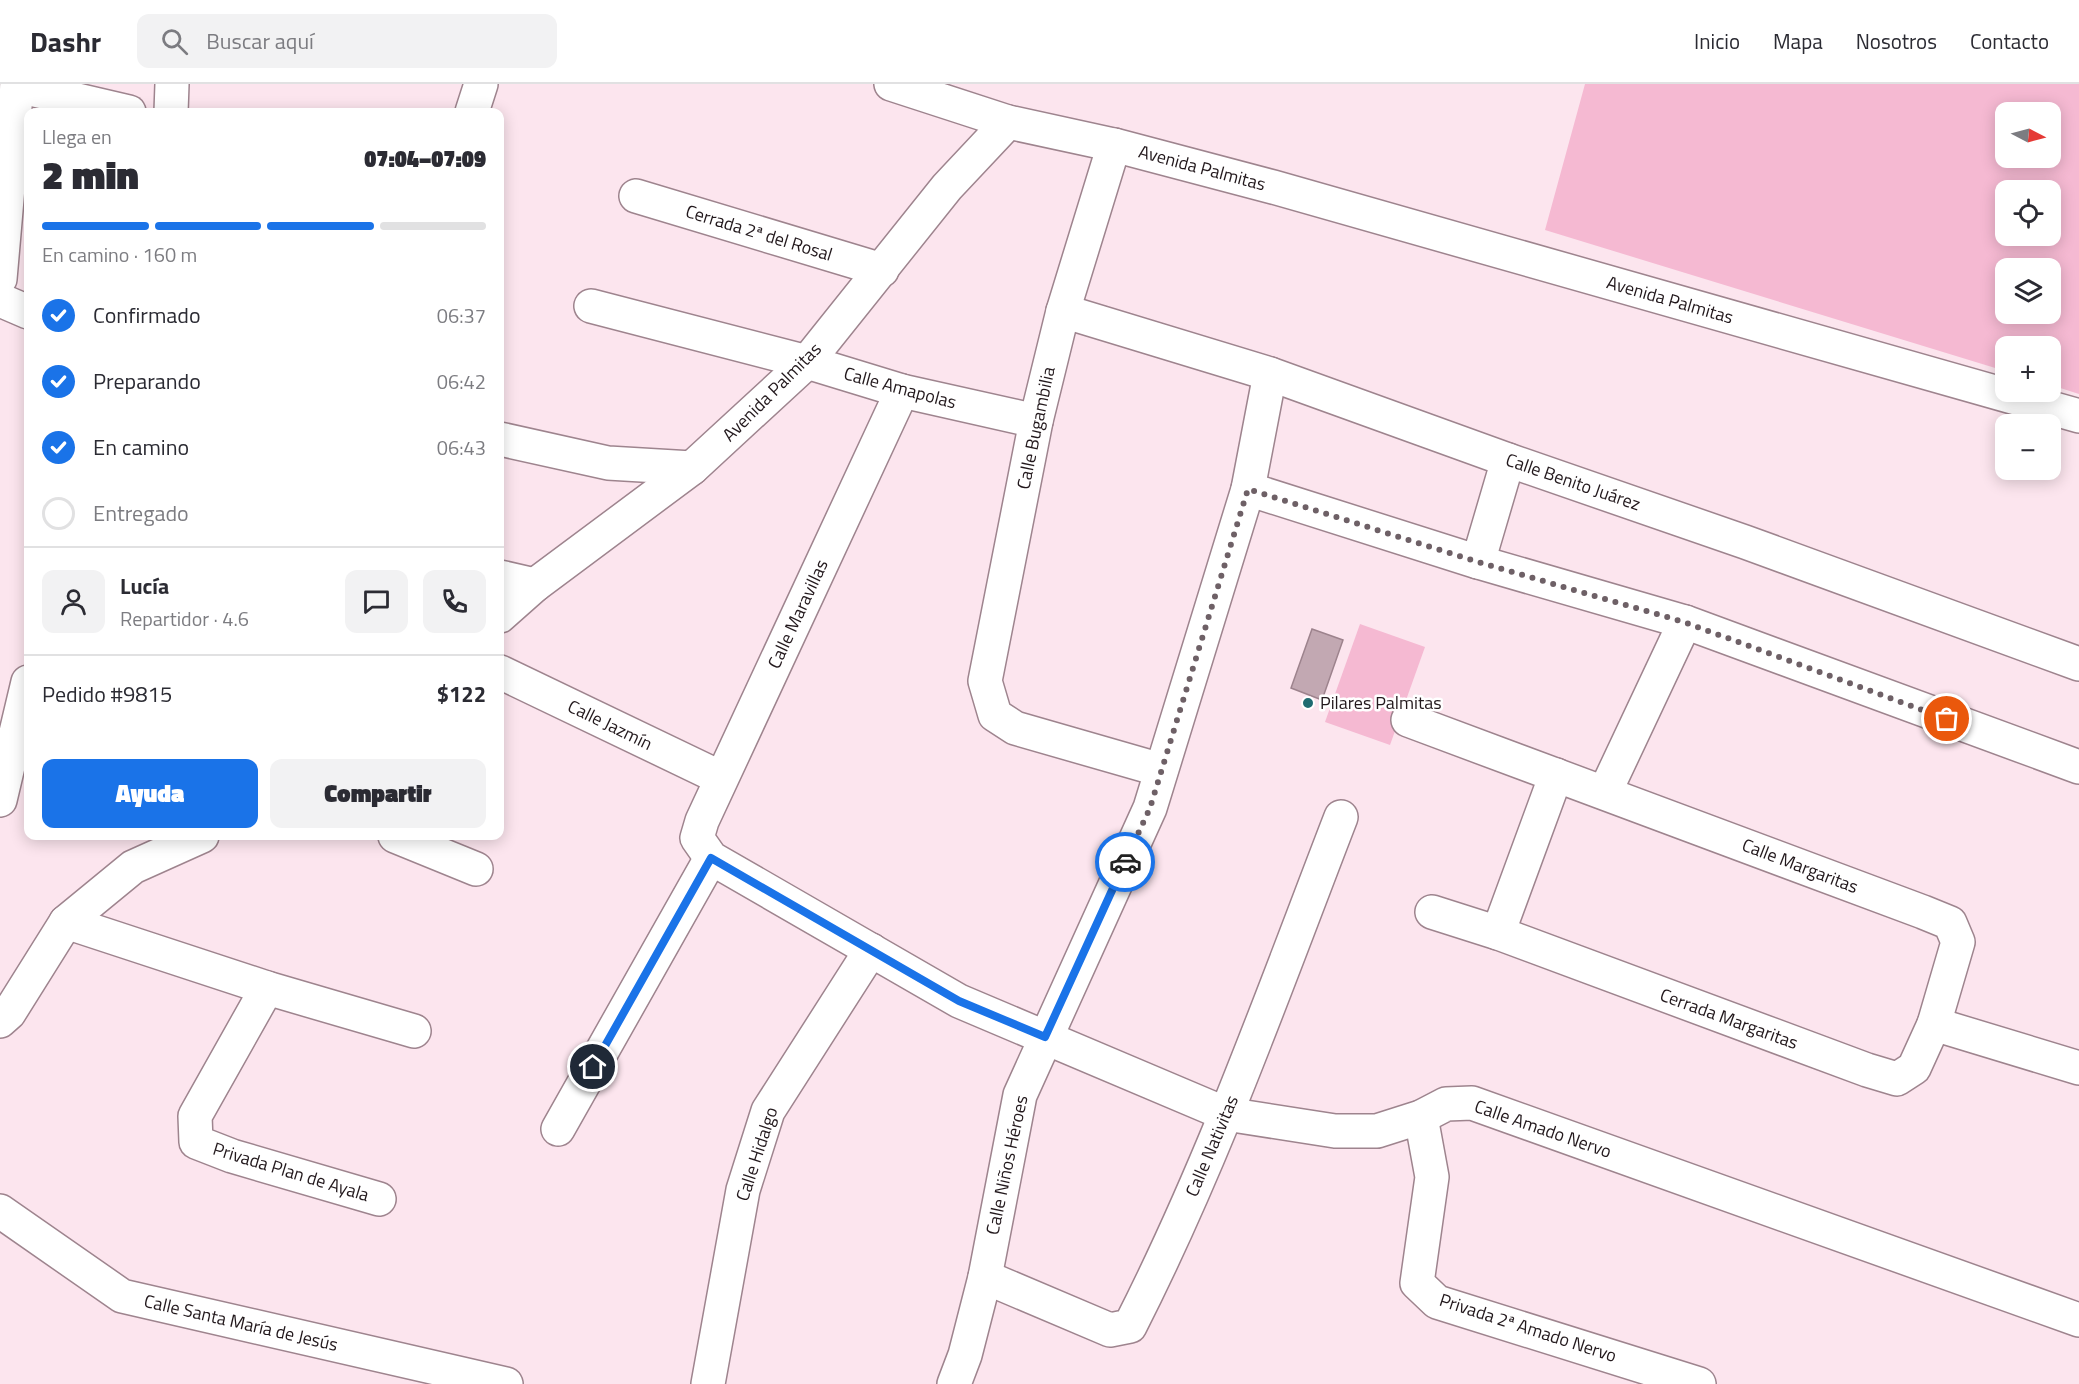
<!DOCTYPE html>
<html lang="es">
<meta charset="utf-8">
<style>
:root{--surface:#fff;--page:#f2f2f3;--text:#2b2b33;--muted:#7c7c81;--line:#e1e1e2;--accent:#1a73e8}
body{margin:0;font-family:"Titillium Web",sans-serif;background:var(--page);color:var(--text);height:100vh;display:flex;flex-direction:column;font-size:22px;white-space:nowrap}
*{box-sizing:border-box;margin:0}
p{font-size:20px;color:var(--muted)}
.icon{flex:none;width:33px;height:33px;fill:none;stroke:currentColor;stroke-width:2;stroke-linecap:round;stroke-linejoin:round}
.map{position:relative;flex:1;overflow:hidden}
.side{position:absolute;left:24px;top:24px;width:480px;height:732px;display:flex;flex-direction:column;background:var(--surface);border-radius:12px;box-shadow:0 3px 15px #0003}
.side>*{flex:none}
.needle{width:39px;rotate:96deg}
.tools{position:absolute;left:1995px;top:18px;display:grid;gap:12px}
.tools a{display:grid;place-items:center;width:66px;height:66px;border-radius:12px;background:var(--surface);box-shadow:0 3px 15px #0003;font-size:30px}
.pin{position:absolute;display:grid;place-items:center;width:51px;height:51px;color:#fff;margin:-26px;border:3px solid #fff;border-radius:50%;box-shadow:0 2px 6px #0007}
.courier{position:absolute;display:grid;place-items:center;width:60px;height:60px;margin:-30px;border:4px solid #1a73e8;border-radius:50%;background:#fff;color:#222;box-shadow:0 2px 8px #0007}
.head em{font-style:normal;font-weight:800}
.head div{display:flex;flex-direction:column-reverse}
.head{display:flex;align-items:center;justify-content:space-between;height:102px;padding:0 18px}
h1{font-size:39px;font-weight:800;line-height:45px}
.bar{display:grid;grid-template-columns:repeat(4,1fr);gap:9px 6px;align-content:center;height:72px;padding:0 18px}
.bar i{height:8px;border-radius:4px;background:var(--line)}
.bar .selected{background:var(--accent)}
.bar p{grid-column:span 4}
.line{display:flex;align-items:center;gap:15px;padding:0 18px;border-top:2px solid var(--line)}
.line div{flex:1}
.round{display:grid;place-items:center;flex:none;width:63px;height:63px;border-radius:12px;background:var(--page)}
ol{padding:0 18px;list-style:none}
li{display:flex;align-items:center;gap:18px;height:66px}
li p{margin-inline-start:auto}
li .icon{padding:6px;border-radius:50%;background:var(--accent);color:#fff;stroke-width:4}
li:last-child{color:var(--muted)}
li i{width:33px;height:33px;border:3px solid var(--line);border-radius:50%}
.button{display:flex;gap:12px;margin-top:auto;padding:12px 18px}
.button a{flex:1;height:69px;border-radius:12px;background:var(--accent);color:#fff;font-size:24px;font-weight:800;line-height:69px;text-align:center}
.button a+a{background:var(--page);color:var(--text)}
header{display:flex;align-items:center;gap:36px;box-sizing:border-box;height:84px;padding:0 30px;background:var(--surface);border-bottom:2px solid var(--line)}
header strong{font-size:28px}
nav{display:flex;gap:33px;margin-inline-start:auto;font-size:21px}
.search{width:420px;height:54px;background:var(--page);display:flex;align-items:center;gap:15px;box-sizing:border-box;padding:0 21px;border-radius:12px;color:var(--muted);font-size:22px}
.map>svg:first-child{display:block}
.green{fill:#f5b9d2;fill-rule:evenodd}
.building{fill:#c2a8b2;stroke:#9d838d;stroke-width:1.5}
.lines{fill:none;stroke-linecap:round;stroke-linejoin:round}
.street-casing{stroke:#9e848e;stroke-width:36}
.street{stroke:#fff;stroke-width:33}
.done{stroke:#6e6066;stroke-width:6;stroke-dasharray:0 10.8}
.route{stroke:#1a73e8;stroke-width:8}
.poi-dot{fill:#1f6b71;stroke:#fff;stroke-width:2}
.labels{text-anchor:middle;stroke-width:5;stroke-linejoin:round;paint-order:stroke}
.street-label{font-size:18px;fill:#22181c;stroke:#fff}
.poi-label{font-size:18px;fill:#22181c;stroke:#fff;text-anchor:start}
</style>
<header>
<strong>Dashr</strong>
<div class="search"><svg class="icon" aria-label="search" viewBox="0 0 24 24"><circle cx="10" cy="10" r="6"/><path d="M15 15l6 6"/></svg>Buscar aquí</div>
<nav><a>Inicio</a><a>Mapa</a><a>Nosotros</a><a>Contacto</a></nav>
</header>
<div class="map">
<svg width="2079" height="1300" viewBox="0 0 2079 1300">
<rect width="100%" height="100%" fill="#fce5ee"/>
<g class="green">
<path d="M1585,0H2079V310L2051,301L2050,262H2006L2005,287L1545,146ZM2006,28H2050V74H2006ZM2006,106H2050V152H2006ZM2006,184H2050V230H2006Z"/>
<path d="M1360,540L1425,563L1390,661L1325,638Z"/>
</g>
<path class="building" d="M1312,545L1343,556L1322,616L1291,604Z"/>
<g class="lines">
<defs>
<g id="street">
<path d="M891,0L1008,38L1114,61L1273,103L2079,332"/>
<path d="M17,2L129,28"/>
<path d="M171,28L172,0"/>
<path d="M472,28L481,0"/>
<path d="M1114,61L1063,227L1036,337L985,597L995,631L1015,644L1161,686"/>
<path d="M636,112L882,186"/>
<path d="M0,195L17,0"/>
<path d="M0,216L28,228"/>
<path d="M591,222L807,278L902,307L1036,337"/>
<path d="M1063,227L1270,290L1508,376L1745,458L2079,580"/>
<path d="M902,307L702,737L697,754L711,774L959,917L1226,1030L1335,1047H1377L1421,1033L1446,1020L1472,1019L2079,1236"/>
<path d="M500,355L608,379L692,384"/>
<path d="M1248,405L1478,478L1685,538L2079,683"/>
<path d="M1478,478L1508,376"/>
<path d="M500,493L535,501"/>
<path d="M500,532L535,501L692,384L807,278L947,103L1008,38"/>
<path d="M500,588L721,694"/>
<path d="M1408,636L1923,828L1950,839L1958,858L1934,940L1914,984L1897,995L1867,986L1498,849L1432,828"/>
<path d="M1605,708L1685,538"/>
<path d="M0,716L28,598"/>
<path d="M395,752L476,785"/>
<path d="M66,838L267,904L414,947"/>
<path d="M1498,849L1556,691"/>
<path d="M267,904L195,1032L196,1058L232,1072L379,1115"/>
<path d="M0,937L9,929L66,838L133,783L202,752"/>
<path d="M1934,940L2079,984"/>
<path d="M1421,1033L1432,1093L1417,1199L1437,1218L1699,1300"/>
<path d="M558,1045L711,774"/>
<path d="M0,1127L122,1212L506,1300"/>
<path d="M985,1193L1110,1246L1130,1242C1213,1079 1275,904 1341,733"/>
<path d="M708,1300L743,1106L768,1027L871,866"/>
<path d="M954,1300L965,1271L985,1193L1020,1011L1150,724L1248,405L1270,290"/>
</g>
</defs>
<use href="#street" class="street-casing"/>
<use href="#street" class="street"/>
</g>
<g class="lines">
<path class="done" d="M1125,778L1150,724L1248,405L1478,478L1684,538L1947,635"/>
<path class="route" d="M593,983L711,774L959,917L1045,953L1125,778"/>
</g>
<circle class="poi-dot" cx="1308" cy="619" r="6"/>
<g class="labels">
<g class="street-label">
<text transform="translate(1202 84) rotate(15)" y="6">Avenida Palmitas</text>
<text transform="translate(759 149) rotate(17)" y="6">Cerrada 2ª del Rosal</text>
<text transform="translate(1670 216) rotate(16)" y="6">Avenida Palmitas</text>
<text transform="translate(900 304) rotate(15)" y="6">Calle Amapolas</text>
<text transform="translate(772 308) rotate(-45)" y="6">Avenida Palmitas</text>
<text transform="translate(1036 344) rotate(-78)" y="6">Calle Bugambilia</text>
<text transform="translate(1573 398) rotate(19)" y="6">Calle Benito Juárez</text>
<text transform="translate(798 530) rotate(-65)" y="6">Calle Maravillas</text>
<text transform="translate(610 641) rotate(26)" y="6">Calle Jazmín</text>
<text transform="translate(1800 782) rotate(21)" y="6">Calle Margaritas</text>
<text transform="translate(1729 935) rotate(20)" y="6">Cerrada Margaritas</text>
<text transform="translate(1543 1045) rotate(19)" y="6">Calle Amado Nervo</text>
<text transform="translate(1212 1062) rotate(-67)" y="6">Calle Nativitas</text>
<text transform="translate(757 1070) rotate(-72)" y="6">Calle Hidalgo</text>
<text transform="translate(1007 1081) rotate(-78)" y="6">Calle Niños Héroes</text>
<text transform="translate(291 1088) rotate(17)" y="6">Privada Plan de Ayala</text>
<text transform="translate(241 1239) rotate(13)" y="6">Calle Santa María de Jesús</text>
<text transform="translate(1528 1244) rotate(18)" y="6">Privada 2ª Amado Nervo</text>
</g>
<g class="poi-label">
<text x="1320" y="625">Pilares Palmitas</text>
</g>
</g>
</svg>
<div class="tools">
<a><svg class="needle" viewBox="-14 -14 28 28"><path d="M0-13l5 13h-10z" fill="#e53935"/><path d="M0 13l5-13h-10z" fill="#7c7c81"/></svg></a>
<a><svg class="icon" aria-label="locate" viewBox="0 0 24 24"><circle cx="12" cy="12" r="6"/><path d="M12 2v4M12 18v4M2 12h4M18 12h4"/></svg></a>
<a><svg class="icon" aria-label="layers" viewBox="0 0 24 24"><path d="M12 4l9 5-9 5-9-5zM3 14l9 5 9-5"/></svg></a>
<a>+</a>
<a>−</a>
</div>
<div class="pin" style="left:1947px;top:635px;background:#ea580c"><svg class="icon" aria-label="bag" viewBox="0 0 24 24"><path d="M5 8h14l-1 12H6zM9 8a3 3 0 0 1 6 0"/></svg></div>
<div class="pin" style="left:593px;top:983px;background:#1f2937"><svg class="icon" aria-label="home" viewBox="0 0 24 24"><path d="M3 11l9-7 9 7M6 9v11h12V9"/></svg></div>
<div class="courier" style="left:1125px;top:778px"><svg class="icon" aria-label="car" viewBox="0 0 24 24"><path d="M5 17H2v-5l4-1 3-4h7l3 4 3 1v5h-3M9 17h6M6 11h13"/><circle cx="7" cy="17" r="2"/><circle cx="17" cy="17" r="2"/></svg></div>
<section class="side">
<div class="head"><div><h1>2 min</h1><p>Llega en</p></div><em>07:04–07:09</em></div>
<div class="bar"><i class="selected"></i><i class="selected"></i><i class="selected"></i><i></i><p>En camino · 160 m</p></div>
<ol>
<li><svg class="icon" aria-label="check" viewBox="0 0 24 24"><path d="M5 12l5 5 9-10"/></svg>Confirmado<p>06:37</p></li>
<li><svg class="icon" aria-label="check" viewBox="0 0 24 24"><path d="M5 12l5 5 9-10"/></svg>Preparando<p>06:42</p></li>
<li><svg class="icon" aria-label="check" viewBox="0 0 24 24"><path d="M5 12l5 5 9-10"/></svg>En camino<p>06:43</p></li>
<li><i></i>Entregado</li>
</ol>
<div class="line" style="height:108px"><a class="round"><svg class="icon" aria-label="person" viewBox="0 0 24 24"><circle cx="12" cy="8" r="4"/><path d="M4 21q1-7 8-7t8 7"/></svg></a><div><b>Lucía</b><p>Repartidor · 4.6</p></div><a class="round"><svg class="icon" aria-label="chat" viewBox="0 0 24 24"><path d="M4 5h16v11H9l-5 4z"/></svg></a><a class="round"><svg class="icon" aria-label="phone" viewBox="0 0 24 24"><path d="M5 4h4l2 5-3 2q2 4 5 5l2-3 5 2v4C11 20 4 13 5 4z"/></svg></a></div>
<div class="line" style="height:78px"><div>Pedido #9815</div><b>$122</b></div>
<div class="button"><a>Ayuda</a><a>Compartir</a></div>
</section>
</div>
